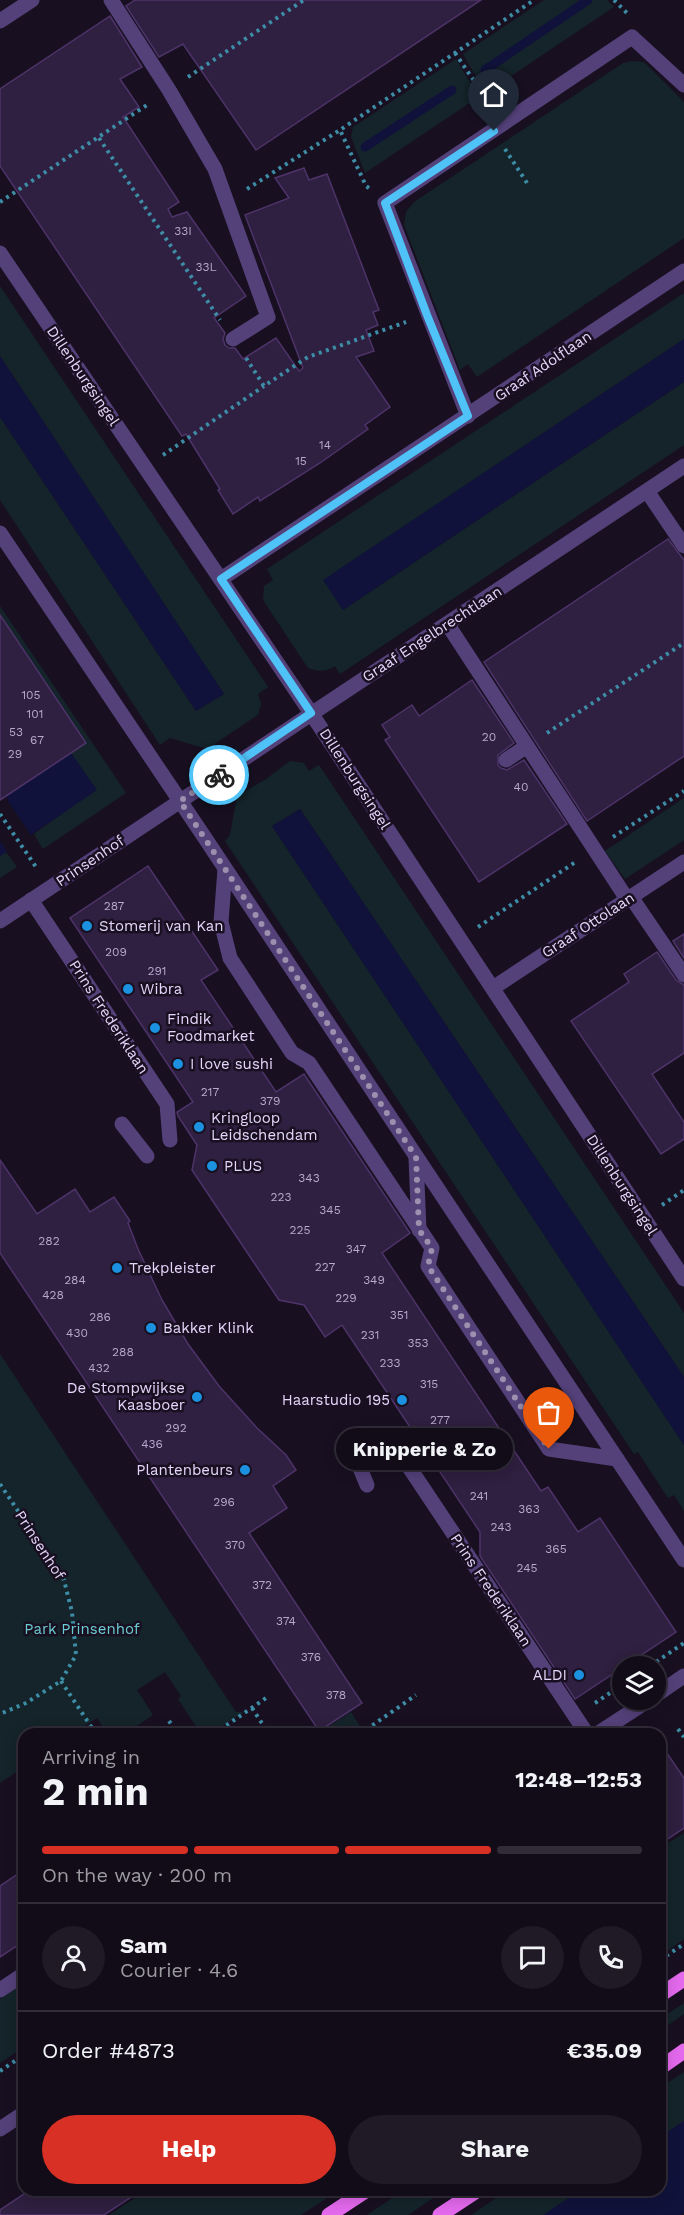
<!DOCTYPE html>
<meta charset="utf-8">
<style>
:root{--surface:#120c19;--page:#1f1a26;--text:#f1f3f6;--muted:#9c9ba2;--line:#312c38;--accent:#d93025}
body{margin:0;font-family:"Work Sans",sans-serif;background:var(--page);color:var(--text);height:100vh;display:flex;flex-direction:column;font-size:22px;white-space:nowrap}
*{box-sizing:border-box;margin:0}
p{font-size:20px;color:var(--muted)}
.icon{flex:none;width:33px;height:33px;fill:none;stroke:currentColor;stroke-width:2;stroke-linecap:round;stroke-linejoin:round}
.map{position:relative;flex:1;overflow:hidden}
.sheet{position:absolute;left:18px;top:1728px;width:648px;height:468px;display:flex;flex-direction:column;background:var(--surface);border-radius:18px;box-shadow:0 3px 15px #0003,0 0 0 2px var(--line)}
.sheet>*{flex:none}
.buttons{position:absolute;left:612px;top:1656px;display:grid;gap:12px}
.buttons a{display:grid;place-items:center;width:54px;height:54px;border-radius:50%;background:var(--surface);box-shadow:0 3px 15px #0003,0 0 0 2px var(--line);font-size:30px}
.pin{position:absolute;display:grid;place-items:center;width:51px;height:51px;color:#fff;margin:-62px -26px;border-radius:50% 50% 50% 0;rotate:-45deg;box-shadow:0 0 6px #0007}
.pin .icon{rotate:45deg}
.courier{position:absolute;display:grid;place-items:center;width:60px;height:60px;margin:-30px;border:4px solid #4fc3f7;border-radius:50%;background:#fff;color:#222;box-shadow:0 2px 8px #0007}
.bubble{position:absolute;height:42px;border-radius:21px;background:var(--surface);box-shadow:0 3px 15px #0003,0 0 0 2px var(--line);font-size:20px;font-weight:700;line-height:42px;text-align:center}
.overview em{font-style:normal;font-weight:700}
.overview div{display:flex;flex-direction:column-reverse}
.overview{display:flex;align-items:center;justify-content:space-between;height:102px;padding:0 24px}
h1{font-size:39px;font-weight:700;line-height:45px}
.bar{display:grid;grid-template-columns:repeat(4,1fr);gap:9px 6px;align-content:center;height:72px;padding:0 24px}
.bar i{height:8px;border-radius:4px;background:var(--line)}
.bar .on{background:var(--accent)}
.bar p{grid-column:span 4}
.line{display:flex;align-items:center;gap:15px;padding:0 24px;border-top:2px solid var(--line)}
.line div{flex:1}
.round{display:grid;place-items:center;flex:none;width:63px;height:63px;border-radius:32px;background:var(--page)}
.cta{display:flex;gap:12px;margin-top:auto;padding:12px 24px}
.cta a{flex:1;height:69px;border-radius:36px;background:var(--accent);color:#fff;font-size:24px;font-weight:700;line-height:69px;text-align:center}
.cta a+a{background:var(--page);color:var(--text)}
.map>svg:first-child{display:block}
.green{fill:#14242a}
.water{fill:#10123b}
.pier{fill:#181021}
.lines{fill:none;stroke-linecap:round;stroke-linejoin:round}
.stream{stroke:#10123b;stroke-width:9}
.building{fill:#2f1f40;stroke:#4e3369;stroke-width:1.5}
.path{stroke:#3d8da6;stroke-width:4;stroke-dasharray:3 4.5;stroke-linecap:butt}
.minor{stroke:#54417a;stroke-width:15}
.major{stroke:#e369ed;stroke-width:15}
.done{stroke:#9d90ae;stroke-width:6;stroke-dasharray:0 10.8}
.route{stroke:#4fc3f7;stroke-width:8}
.poi-dot{fill:#1b91e0;stroke:#181021;stroke-width:2}
.labels{text-anchor:middle;stroke-width:5;stroke-linejoin:round;paint-order:stroke}
.number-label{font-size:12px;fill:#b7a8cc}
.street-label{font-size:15px;fill:#e4d5fa;stroke:#181021}
.poi-label{font-size:15px;fill:#e4d5fa;stroke:#181021;text-anchor:start}
.park-label{font-size:15px;fill:#6accd1;stroke:#181021}
</style>
<div class="map">
<svg width="684" height="2215" viewBox="0 0 684 2215">
<rect width="100%" height="100%" fill="#181021"/>
<g class="green">
<path d="M544,0H607L614,7L493,88L482,87L463,54Z"/>
<path d="M456,59L475,91L471,102L365,173L351,137L353,127Z"/>
<path d="M633,61L644,62L684,102V238L477,377L468,364L460,370L404,225L406,212L414,202L623,63Z"/>
<path d="M0,286L268,687L258,694L261,704L258,715L207,749L170,738L160,745L0,500V417L196,711L224,694L0,356Z"/>
<path d="M684,293V339L324,580L343,610L684,382V445L340,674L335,666C325,672 319,672 308,668L263,600L264,586L273,580L267,569Z"/>
<path d="M0,606L126,793L43,849L34,834L96,789L71,753L86,743L0,618Z"/>
<path d="M290,761L304,763L309,771L319,765L684,1313V1377L300,809L272,826L684,1445V1511L674,1495L668,1498L638,1452L634,1454L225,841L230,835L237,796L266,779Z"/>
<path d="M684,798V840L625,879L605,851Z"/>
<path d="M6,852L17,867L0,878V856Z"/>
<path d="M0,1354L236,1712H244L210,1734H201L178,1699L181,1696L165,1672L137,1690L153,1715L125,1734H108L97,1718L73,1734H24V1767L0,1783Z"/>
<path d="M351,1712L361,1728L353,1734H317Z"/>
<path d="M684,1833V1939L660,1956V1848Z"/>
<path d="M24,1983V2047L0,2063V1999Z"/>
<path d="M684,2003V2014L660,2031V2019Z"/>
<path d="M684,2072V2121L660,2137V2088Z"/>
<path d="M147,2190H339L301,2215H109Z"/>
<path d="M404,2190H445L408,2215H367Z"/>
<path d="M508,2190H581L544,2215H471Z"/>
</g>
<g class="water">
<path d="M684,339V382L343,610L323,580Z"/>
<path d="M0,356L224,694L196,711L0,417Z"/>
<path d="M71,753L97,790L0,856V806L8,800L6,796Z"/>
<path d="M300,809L684,1377V1445L272,826Z"/>
<path d="M684,2121V2213L681,2215H543L581,2190H660V2137Z"/>
</g>
<path class="pier" d="M4,795L33,838L9,854L0,841V802L4,799Z"/>
<g class="lines">
<g class="stream">
<path d="M485,70L588,0"/>
<path d="M365,147L452,90"/>
</g>
</g>
<g class="building">
<path d="M135,0H481L256,150L183,44L159,57L126,6Z"/>
<path d="M110,16L142,67L120,79L139,107L123,117L179,202L168,209L172,217L187,212L246,296L214,318L225,333L223,339L225,345L229,348H235L243,359L276,338L299,371L303,368L245,215L289,198L275,178L304,168L309,180L327,174L379,310L373,312L378,325L366,330L374,351L356,357L390,407L365,425L368,429L320,463L260,501L258,497L233,514L218,490L220,489L186,434L182,436L0,166V89Z"/>
<path d="M668,539L684,560V756L587,821L484,662Z"/>
<path d="M0,615L86,743L0,800Z"/>
<path d="M472,680L514,743L498,755V765L501,768L507,770L524,760L567,824L479,882L385,740L390,737L382,725L412,705L419,716Z"/>
<path d="M148,866L218,970L201,980L276,1092L304,1074L410,1233L382,1253L541,1491L548,1487L578,1532L600,1518L676,1632L575,1699L480,1556V1532L342,1325L325,1337L304,1305L279,1300L192,1170L197,1145L178,1116L177,1112L193,1102L70,918Z"/>
<path d="M684,934V958L673,941Z"/>
<path d="M657,952L676,980L684,985V1053L652,1074L684,1122V1139L661,1154L571,1021L629,982L624,974Z"/>
<path d="M0,1160L37,1214L75,1189L90,1212L114,1197L130,1221L128,1223L138,1249L162,1300L188,1344L219,1386L257,1428L286,1455L296,1470L273,1486L287,1508L249,1533L362,1703L319,1731L0,1253Z"/>
<path d="M660,1743L684,1778V1828L660,1844Z"/>
<path d="M24,1870V1941L0,1957V1886Z"/>
<path d="M30,2190H142L104,2215H0V2210Z"/>
</g>
<g class="lines">
<g class="path">
<path d="M614,0L628,14"/>
<path d="M455,53L490,104"/>
<path d="M188,77L304,0"/>
<path d="M99,138L220,320"/>
<path d="M505,149L527,183"/>
<path d="M369,188L366,186L340,130L534,0"/>
<path d="M247,189L340,130"/>
<path d="M0,202L150,103"/>
<path d="M246,358L264,386L308,357L406,322"/>
<path d="M163,455L264,386"/>
<path d="M547,733L684,643"/>
<path d="M0,814L36,867"/>
<path d="M613,837L684,791"/>
<path d="M478,927L577,861"/>
<path d="M662,1205L684,1190"/>
<path d="M0,1484L64,1580L72,1612L76,1655L61,1681L26,1703L0,1714"/>
<path d="M650,1666L684,1643"/>
<path d="M61,1681L96,1734"/>
<path d="M595,1703L622,1685"/>
<path d="M252,1708L269,1734"/>
<path d="M169,1721L178,1734"/>
<path d="M678,1729L684,1737"/>
<path d="M214,1734L269,1696"/>
<path d="M360,1734L416,1695"/>
<path d="M660,1960L684,1944"/>
<path d="M0,2071L24,2055"/>
</g>
<g class="minor">
<path d="M111,0L169,90L215,169L268,317L233,339"/>
<path d="M0,21L32,0"/>
<path d="M0,253L311,713L684,1279"/>
<path d="M468,416L385,203L632,37L684,85"/>
<path d="M647,491L684,546"/>
<path d="M0,533L205,838L684,1560"/>
<path d="M221,579L684,271"/>
<path d="M448,625L627,899"/>
<path d="M506,760L527,746"/>
<path d="M225,869L221,922L230,958L292,1053L309,1063L432,1248L428,1266L549,1449L617,1459"/>
<path d="M631,897L684,975"/>
<path d="M31,900L167,1104L170,1140"/>
<path d="M0,921L684,466"/>
<path d="M493,988L684,862"/>
<path d="M122,1124L147,1156"/>
<path d="M416,1158L419,1230"/>
<path d="M395,1446L587,1734"/>
<path d="M360,1468L367,1485"/>
<path d="M656,1695L684,1676"/>
<path d="M597,1734L649,1700"/>
<path d="M0,1990L24,1974"/>
<path d="M0,2129L24,2113"/>
</g>
<g class="major">
<path d="M660,1995L684,1979"/>
<path d="M660,2068L684,2051"/>
<path d="M329,2215L367,2190"/>
<path d="M440,2215L478,2190"/>
</g>
</g>
<g class="lines">
<path class="done" d="M219,775L180,801L416,1157L419,1230L432,1248L428,1266L549,1449"/>
<path class="route" d="M219,775L311,713L221,579L468,416L427,315L385,203L494,131"/>
</g>
<g class="poi-dot">
<circle cx="87" cy="926" r="6"/>
<circle cx="128" cy="989" r="6"/>
<circle cx="155" cy="1028" r="6"/>
<circle cx="178" cy="1064" r="6"/>
<circle cx="199" cy="1127" r="6"/>
<circle cx="212" cy="1166" r="6"/>
<circle cx="117" cy="1268" r="6"/>
<circle cx="151" cy="1328" r="6"/>
<circle cx="197" cy="1397" r="6"/>
<circle cx="402" cy="1400" r="6"/>
<circle cx="245" cy="1470" r="6"/>
<circle cx="579" cy="1675" r="6"/>
</g>
<g class="labels">
<g class="number-label">
<text x="183" y="235">33I</text>
<text x="206" y="271">33L</text>
<text x="325" y="449">14</text>
<text x="301" y="465">15</text>
<text x="31" y="699">105</text>
<text x="35" y="718">101</text>
<text x="16" y="736">53</text>
<text x="489" y="741">20</text>
<text x="37" y="744">67</text>
<text x="15" y="758">29</text>
<text x="521" y="791">40</text>
<text x="114" y="910">287</text>
<text x="116" y="956">209</text>
<text x="157" y="975">291</text>
<text x="210" y="1096">217</text>
<text x="270" y="1105">379</text>
<text x="309" y="1182">343</text>
<text x="281" y="1201">223</text>
<text x="330" y="1214">345</text>
<text x="300" y="1234">225</text>
<text x="49" y="1245">282</text>
<text x="356" y="1253">347</text>
<text x="325" y="1271">227</text>
<text x="75" y="1284">284</text>
<text x="374" y="1284">349</text>
<text x="53" y="1299">428</text>
<text x="346" y="1302">229</text>
<text x="399" y="1319">351</text>
<text x="100" y="1321">286</text>
<text x="77" y="1337">430</text>
<text x="370" y="1339">231</text>
<text x="418" y="1347">353</text>
<text x="123" y="1356">288</text>
<text x="390" y="1367">233</text>
<text x="99" y="1372">432</text>
<text x="429" y="1388">315</text>
<text x="440" y="1424">277</text>
<text x="176" y="1432">292</text>
<text x="152" y="1448">436</text>
<text x="479" y="1500">241</text>
<text x="224" y="1506">296</text>
<text x="529" y="1513">363</text>
<text x="501" y="1531">243</text>
<text x="235" y="1549">370</text>
<text x="556" y="1553">365</text>
<text x="527" y="1572">245</text>
<text x="262" y="1589">372</text>
<text x="286" y="1625">374</text>
<text x="311" y="1661">376</text>
<text x="336" y="1699">378</text>
</g>
<g class="street-label">
<text transform="translate(543 366) rotate(-34)" y="5">Graaf Adolflaan</text>
<text transform="translate(83 376) rotate(56)" y="5">Dillenburgsingel</text>
<text transform="translate(432 634) rotate(-33)" y="5">Graaf Engelbrechtlaan</text>
<text transform="translate(355 779) rotate(57)" y="5">Dillenburgsingel</text>
<text transform="translate(90 861) rotate(-34)" y="5">Prinsenhof</text>
<text transform="translate(588 925) rotate(-33)" y="5">Graaf Ottolaan</text>
<text transform="translate(109 1017) rotate(57)" y="5">Prins Frederiklaan</text>
<text transform="translate(622 1185) rotate(57)" y="5">Dillenburgsingel</text>
<text transform="translate(40 1545) rotate(57)" y="5">Prinsenhof</text>
<text transform="translate(491 1590) rotate(56)" y="5">Prins Frederiklaan</text>
</g>
<g class="poi-label">
<text x="99" y="931">Stomerij van Kan</text>
<text x="140" y="994">Wibra</text>
<text x="167" y="1024">Findik<tspan x="167" dy="17">Foodmarket</tspan></text>
<text x="190" y="1069">I love sushi</text>
<text x="211" y="1123">Kringloop<tspan x="211" dy="17">Leidschendam</tspan></text>
<text x="224" y="1171">PLUS</text>
<text x="129" y="1273">Trekpleister</text>
<text x="163" y="1333">Bakker Klink</text>
<text x="185" y="1393" text-anchor="end">De Stompwijkse<tspan x="185" dy="17">Kaasboer</tspan></text>
<text x="390" y="1405" text-anchor="end">Haarstudio 195</text>
<text x="233" y="1475" text-anchor="end">Plantenbeurs</text>
<text x="567" y="1680" text-anchor="end">ALDI</text>
</g>
<g class="park-label">
<text x="82" y="1634">Park Prinsenhof</text>
</g>
</g>
</svg>
<div class="buttons">
<a><svg class="icon" aria-label="layers" viewBox="0 0 24 24"><path d="M12 4l9 5-9 5-9-5zM3 14l9 5 9-5"/></svg></a>
</div>
<div class="pin" style="left:549px;top:1449px;background:#ea580c"><svg class="icon" aria-label="bag" viewBox="0 0 24 24"><path d="M5 8h14l-1 12H6zM9 8a3 3 0 0 1 6 0"/></svg></div>
<div class="pin" style="left:494px;top:131px;background:#1f2937"><svg class="icon" aria-label="home" viewBox="0 0 24 24"><path d="M3 11l9-7 9 7M6 9v11h12V9"/></svg></div>
<div class="courier" style="left:219px;top:775px"><svg class="icon" aria-label="bike" viewBox="0 0 24 24"><circle cx="6" cy="16" r="4"/><circle cx="18" cy="16" r="4"/><path d="M6 16l4-8h5l3 8M10 8l3 8H6M13 5h3"/></svg></div>
<div class="bubble" style="left:336px;top:1428px;width:177px">Knipperie &amp; Zo</div>
<section class="sheet">
<div class="overview"><div><h1>2 min</h1><p>Arriving in</p></div><em>12:48–12:53</em></div>
<div class="bar"><i class="on"></i><i class="on"></i><i class="on"></i><i></i><p>On the way · 200 m</p></div>
<div class="line" style="height:108px"><a class="round"><svg class="icon" aria-label="person" viewBox="0 0 24 24"><circle cx="12" cy="8" r="4"/><path d="M4 21q1-7 8-7t8 7"/></svg></a><div><b>Sam</b><p>Courier · 4.6</p></div><a class="round"><svg class="icon" aria-label="chat" viewBox="0 0 24 24"><path d="M4 5h16v11H9l-5 4z"/></svg></a><a class="round"><svg class="icon" aria-label="phone" viewBox="0 0 24 24"><path d="M5 4h4l2 5-3 2q2 4 5 5l2-3 5 2v4C11 20 4 13 5 4z"/></svg></a></div>
<div class="line" style="height:78px"><div>Order #4873</div><b>€35.09</b></div>
<div class="cta"><a>Help</a><a>Share</a></div>
</section>
</div>
